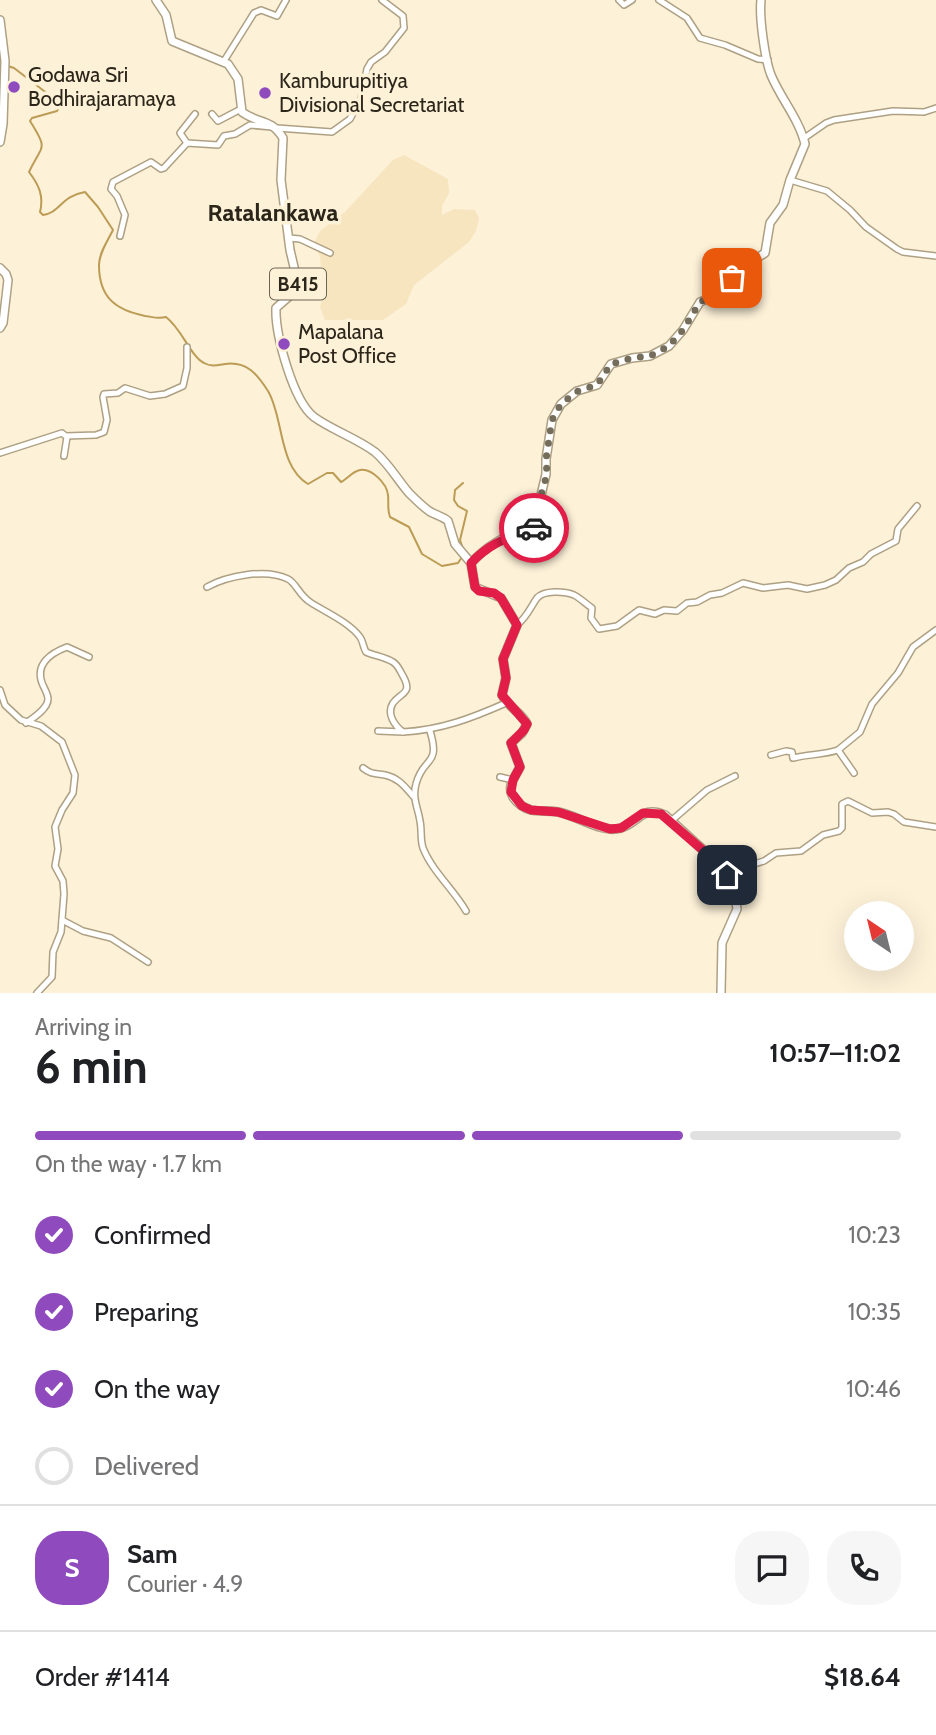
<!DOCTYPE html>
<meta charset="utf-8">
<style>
:root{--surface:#fff;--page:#f6f6f6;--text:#202124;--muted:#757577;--line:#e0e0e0;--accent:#8f4abd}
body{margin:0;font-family:Cabin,sans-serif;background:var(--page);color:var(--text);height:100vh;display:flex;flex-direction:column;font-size:26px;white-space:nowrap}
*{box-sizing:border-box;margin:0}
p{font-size:23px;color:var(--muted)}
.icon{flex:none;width:38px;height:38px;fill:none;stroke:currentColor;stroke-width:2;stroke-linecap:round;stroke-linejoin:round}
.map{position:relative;height:993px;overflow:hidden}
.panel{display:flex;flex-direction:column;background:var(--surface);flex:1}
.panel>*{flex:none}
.needle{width:46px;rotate:325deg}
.fabs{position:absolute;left:844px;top:901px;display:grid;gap:14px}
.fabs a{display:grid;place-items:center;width:70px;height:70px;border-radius:50%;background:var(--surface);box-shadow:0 7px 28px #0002;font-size:35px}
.pin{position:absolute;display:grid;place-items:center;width:60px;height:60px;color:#fff;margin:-30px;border-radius:14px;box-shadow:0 4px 10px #0006}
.courier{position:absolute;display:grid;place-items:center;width:70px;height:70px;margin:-35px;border:5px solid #e11d48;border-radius:50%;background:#fff;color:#222;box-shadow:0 2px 9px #0007}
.headline em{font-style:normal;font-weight:800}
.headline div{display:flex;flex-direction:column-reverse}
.headline{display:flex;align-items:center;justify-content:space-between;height:119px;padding:0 35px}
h1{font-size:46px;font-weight:800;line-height:52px}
.bar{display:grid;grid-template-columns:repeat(4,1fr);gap:10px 7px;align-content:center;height:84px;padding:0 35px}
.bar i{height:9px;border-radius:5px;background:var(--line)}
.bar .selected{background:var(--accent)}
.bar p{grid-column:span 4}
.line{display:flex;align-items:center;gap:18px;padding:0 35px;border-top:2px solid var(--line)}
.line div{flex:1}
.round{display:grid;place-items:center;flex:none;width:74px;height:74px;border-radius:28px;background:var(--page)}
ol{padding:0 35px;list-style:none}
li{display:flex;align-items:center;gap:21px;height:77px}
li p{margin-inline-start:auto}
li .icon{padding:7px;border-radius:50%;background:var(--accent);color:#fff;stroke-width:4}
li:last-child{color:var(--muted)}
li i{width:38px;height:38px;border:4px solid var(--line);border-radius:50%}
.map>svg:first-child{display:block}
.built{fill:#f7e5bf}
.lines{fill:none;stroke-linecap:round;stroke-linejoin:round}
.stream{stroke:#bc9c55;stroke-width:2}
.minor-casing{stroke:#aea083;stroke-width:8}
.major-casing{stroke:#aea083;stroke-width:10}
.minor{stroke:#fff;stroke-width:5}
.major{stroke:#fff;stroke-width:7}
.done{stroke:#756d5c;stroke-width:7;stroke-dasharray:0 12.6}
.route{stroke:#e11d48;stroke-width:9}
.poi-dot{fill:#8f4abd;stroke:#fdf1d8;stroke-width:2.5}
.labels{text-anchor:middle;stroke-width:7;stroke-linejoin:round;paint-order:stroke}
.shield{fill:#fdf1d8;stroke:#6b6353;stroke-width:2}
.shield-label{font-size:19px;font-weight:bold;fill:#2c261a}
.poi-label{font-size:21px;fill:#2c261a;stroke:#fdf1d8;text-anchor:start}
.quarter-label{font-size:24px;font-weight:bold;fill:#2c261a;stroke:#fdf1d8}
</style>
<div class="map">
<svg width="936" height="993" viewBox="0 0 936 993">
<rect width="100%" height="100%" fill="#fdf1d8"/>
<path class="built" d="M404,155L448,179L449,193L442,206V215L454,209L475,210L479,218L476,231L469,242L414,285L406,304L383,320H325L320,307L323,296L322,279L320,257L314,243L320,231L345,212L393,160Z"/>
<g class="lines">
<g class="stream">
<path d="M8,66L14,68L61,104L57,111L32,118L30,121C49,151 42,144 29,172C39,185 44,196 40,212L43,215C60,213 61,196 85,192L98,207L113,230C108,240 99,253 99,265C99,298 116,310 145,316C153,317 158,319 166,317C182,329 191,357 204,363C211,367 218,365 225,364C247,361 257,374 268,391C284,418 278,466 308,484L327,473H333L341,482C347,479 353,471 360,470C372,468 387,484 388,495C389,504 387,509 390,517L409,527L422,554L442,566L458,563L462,557"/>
<path d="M463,483L455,490L454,500L458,506L467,511L460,540L463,549"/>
</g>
<defs>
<g id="minor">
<path d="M619,0L624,5L632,0"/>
<path d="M659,0L687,18L700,38L725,45L758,59L768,60"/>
<path d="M224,61L254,13L261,10L277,16L286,0"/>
<path d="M212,114L218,121L241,109"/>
<path d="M277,128L332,132L350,119L361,98L367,69L371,62L385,52L404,28L403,16L382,0"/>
<path d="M803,139L826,123L834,120L893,111L924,112L936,108"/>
<path d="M187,143L180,133L195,114"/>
<path d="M790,180L827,191L850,210L866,227L897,249L903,252L936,256"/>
<path d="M120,236L125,215L117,196L111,189L113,182L151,162L161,169L164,168L187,143L218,145L224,136L235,134L250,125L272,127"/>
<path d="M289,238L300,239L330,253"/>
<path d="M66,436L96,435L104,432L107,420L103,397L104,394L118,393L125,388L150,396L165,394L183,386L187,368V347"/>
<path d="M0,453L62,433L67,437L64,456"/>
<path d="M207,587C227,576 266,568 288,579C296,583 299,595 310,602C325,612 349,622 360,637C363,641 363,647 366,652C375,656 385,657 393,662C398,665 400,671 403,676C413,694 401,692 393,703C386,714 395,726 403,732C441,730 472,718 506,703"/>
<path d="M517,625C527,617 530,608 537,598C544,590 564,591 574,595C580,598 586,604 592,608L591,618L599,629L617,626L639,610L655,614L664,610L677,611L687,603L697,602L710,595L722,593L743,583L763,588L788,585L807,589L825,585L836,580L849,568L863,562L871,554L896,541L898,529L917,506"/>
<path d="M0,690L5,705L21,720L41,726L62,742L75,775L73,793L62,810L55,827L58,849L55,866L63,881L64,894L61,932L53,952L52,977L37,993"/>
<path d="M26,723C33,718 48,709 48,699C48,694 44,688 42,683C35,664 51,653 67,647L89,657"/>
<path d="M378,731L403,732"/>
<path d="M430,731C441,767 423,756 416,784C412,798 418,808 420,821C422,831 420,839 423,848C432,871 454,890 466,911"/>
<path d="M771,755L786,751L792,752L793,758C809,754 823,755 838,750"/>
<path d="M363,768C372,775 375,773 385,775C399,778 405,787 413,796"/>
<path d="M854,773L838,750L860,732L872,704L898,673L913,647L936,630"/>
<path d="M500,777L513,780"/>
<path d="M671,821L707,790L735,776"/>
<path d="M727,875L741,868L764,861L776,853L801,851L823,835L839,831L842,828V804L848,801L872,813L888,812L894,814L904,822L936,827"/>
<path d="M62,920L83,931L111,938L148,962"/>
</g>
<g id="major">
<path d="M156,0L166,15L172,41L228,64L238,79L242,112C258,124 271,118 283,138L281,180L290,250L298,284L293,293L276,308C275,334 293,401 314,417C332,430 356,438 375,452C389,464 397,479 409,493C415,499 422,506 429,511C435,515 442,516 448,521L455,544L471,563L475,587L501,598L517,625L503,659L506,678L502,695C508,707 522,713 527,724L522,733L511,743L520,767C516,776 506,786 513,797C517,803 524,808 531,810C539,812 549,810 558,812C577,815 601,834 621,828C640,822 642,805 665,815L721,866L727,875L735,896L737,909L722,943L721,993"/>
<path d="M0,20L5,61L3,124L0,142"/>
<path d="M0,268L6,274L8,280L3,323L0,328"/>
<path d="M471,563C482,551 493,543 508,536C519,532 531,532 539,523L541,495L546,474V459L552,420L561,404L577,391L597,385L611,364L632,358L650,356L669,346L683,330L700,302L723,292L740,269L765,253L770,223L783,205L790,180L805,144C799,119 781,99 771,75C765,60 759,17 761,0"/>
</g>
</defs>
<use href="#minor" class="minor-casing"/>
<use href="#major" class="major-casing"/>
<use href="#minor" class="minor"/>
<use href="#major" class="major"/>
</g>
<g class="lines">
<path class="done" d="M534,528L539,523L541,516V495L547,474L546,459L552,420L561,404L578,391L597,385L611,364L632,358L650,356L669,346L683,330L700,302L723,292L732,278"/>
<path class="route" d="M534,528C508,538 491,542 471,563L475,587L479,591L494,593L501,598L517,625L503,659L506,678L502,695L527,724L524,730L511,743L520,767L513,780L511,792L522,806L531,810L558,812L610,829L621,828L643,813L661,814L721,866L727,875"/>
</g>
<g class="poi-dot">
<circle cx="14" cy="87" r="7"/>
<circle cx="265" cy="93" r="7"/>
<circle cx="284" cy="344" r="7"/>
</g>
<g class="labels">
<rect class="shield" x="270" y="268.5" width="56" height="31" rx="5"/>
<g class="shield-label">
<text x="298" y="291">B415</text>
</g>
<g class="poi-label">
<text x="28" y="82">Godawa Sri<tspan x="28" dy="24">Bodhirajaramaya</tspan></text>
<text x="279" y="88">Kamburupitiya<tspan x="279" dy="24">Divisional Secretariat</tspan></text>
<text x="298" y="339">Mapalana<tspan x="298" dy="24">Post Office</tspan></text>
</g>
<g class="quarter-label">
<text x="273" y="221">Ratalankawa</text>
</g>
</g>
</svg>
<div class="fabs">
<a><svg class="needle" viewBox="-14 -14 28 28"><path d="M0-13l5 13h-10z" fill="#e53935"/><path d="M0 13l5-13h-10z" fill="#757577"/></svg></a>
</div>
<div class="pin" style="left:732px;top:278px;background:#ea580c"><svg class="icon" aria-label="bag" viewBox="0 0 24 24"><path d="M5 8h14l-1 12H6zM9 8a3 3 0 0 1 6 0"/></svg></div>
<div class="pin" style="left:727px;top:875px;background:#1f2937"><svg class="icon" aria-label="home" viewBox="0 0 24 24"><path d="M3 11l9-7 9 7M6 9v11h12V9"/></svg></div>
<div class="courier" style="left:534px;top:528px"><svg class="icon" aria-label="car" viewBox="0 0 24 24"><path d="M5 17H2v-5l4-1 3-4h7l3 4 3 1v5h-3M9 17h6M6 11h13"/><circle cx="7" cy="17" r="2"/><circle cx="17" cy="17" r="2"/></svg></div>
</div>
<section class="panel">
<div class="headline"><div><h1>6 min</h1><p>Arriving in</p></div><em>10:57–11:02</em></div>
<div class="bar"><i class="selected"></i><i class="selected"></i><i class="selected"></i><i></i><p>On the way · 1.7 km</p></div>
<ol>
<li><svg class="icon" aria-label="check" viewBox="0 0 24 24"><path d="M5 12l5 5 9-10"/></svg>Confirmed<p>10:23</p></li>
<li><svg class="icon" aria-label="check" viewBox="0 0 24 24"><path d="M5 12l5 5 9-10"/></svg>Preparing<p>10:35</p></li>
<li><svg class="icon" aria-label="check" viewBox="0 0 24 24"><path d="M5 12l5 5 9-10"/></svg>On the way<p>10:46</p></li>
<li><i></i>Delivered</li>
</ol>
<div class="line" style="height:126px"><b class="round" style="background:var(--accent);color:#fff">S</b><div><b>Sam</b><p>Courier · 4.9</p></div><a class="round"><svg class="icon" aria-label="chat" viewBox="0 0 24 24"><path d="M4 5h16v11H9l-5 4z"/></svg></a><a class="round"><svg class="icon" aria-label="phone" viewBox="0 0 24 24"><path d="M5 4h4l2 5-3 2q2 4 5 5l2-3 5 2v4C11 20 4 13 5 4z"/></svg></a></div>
<div class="line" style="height:91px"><div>Order #1414</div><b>$18.64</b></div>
</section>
